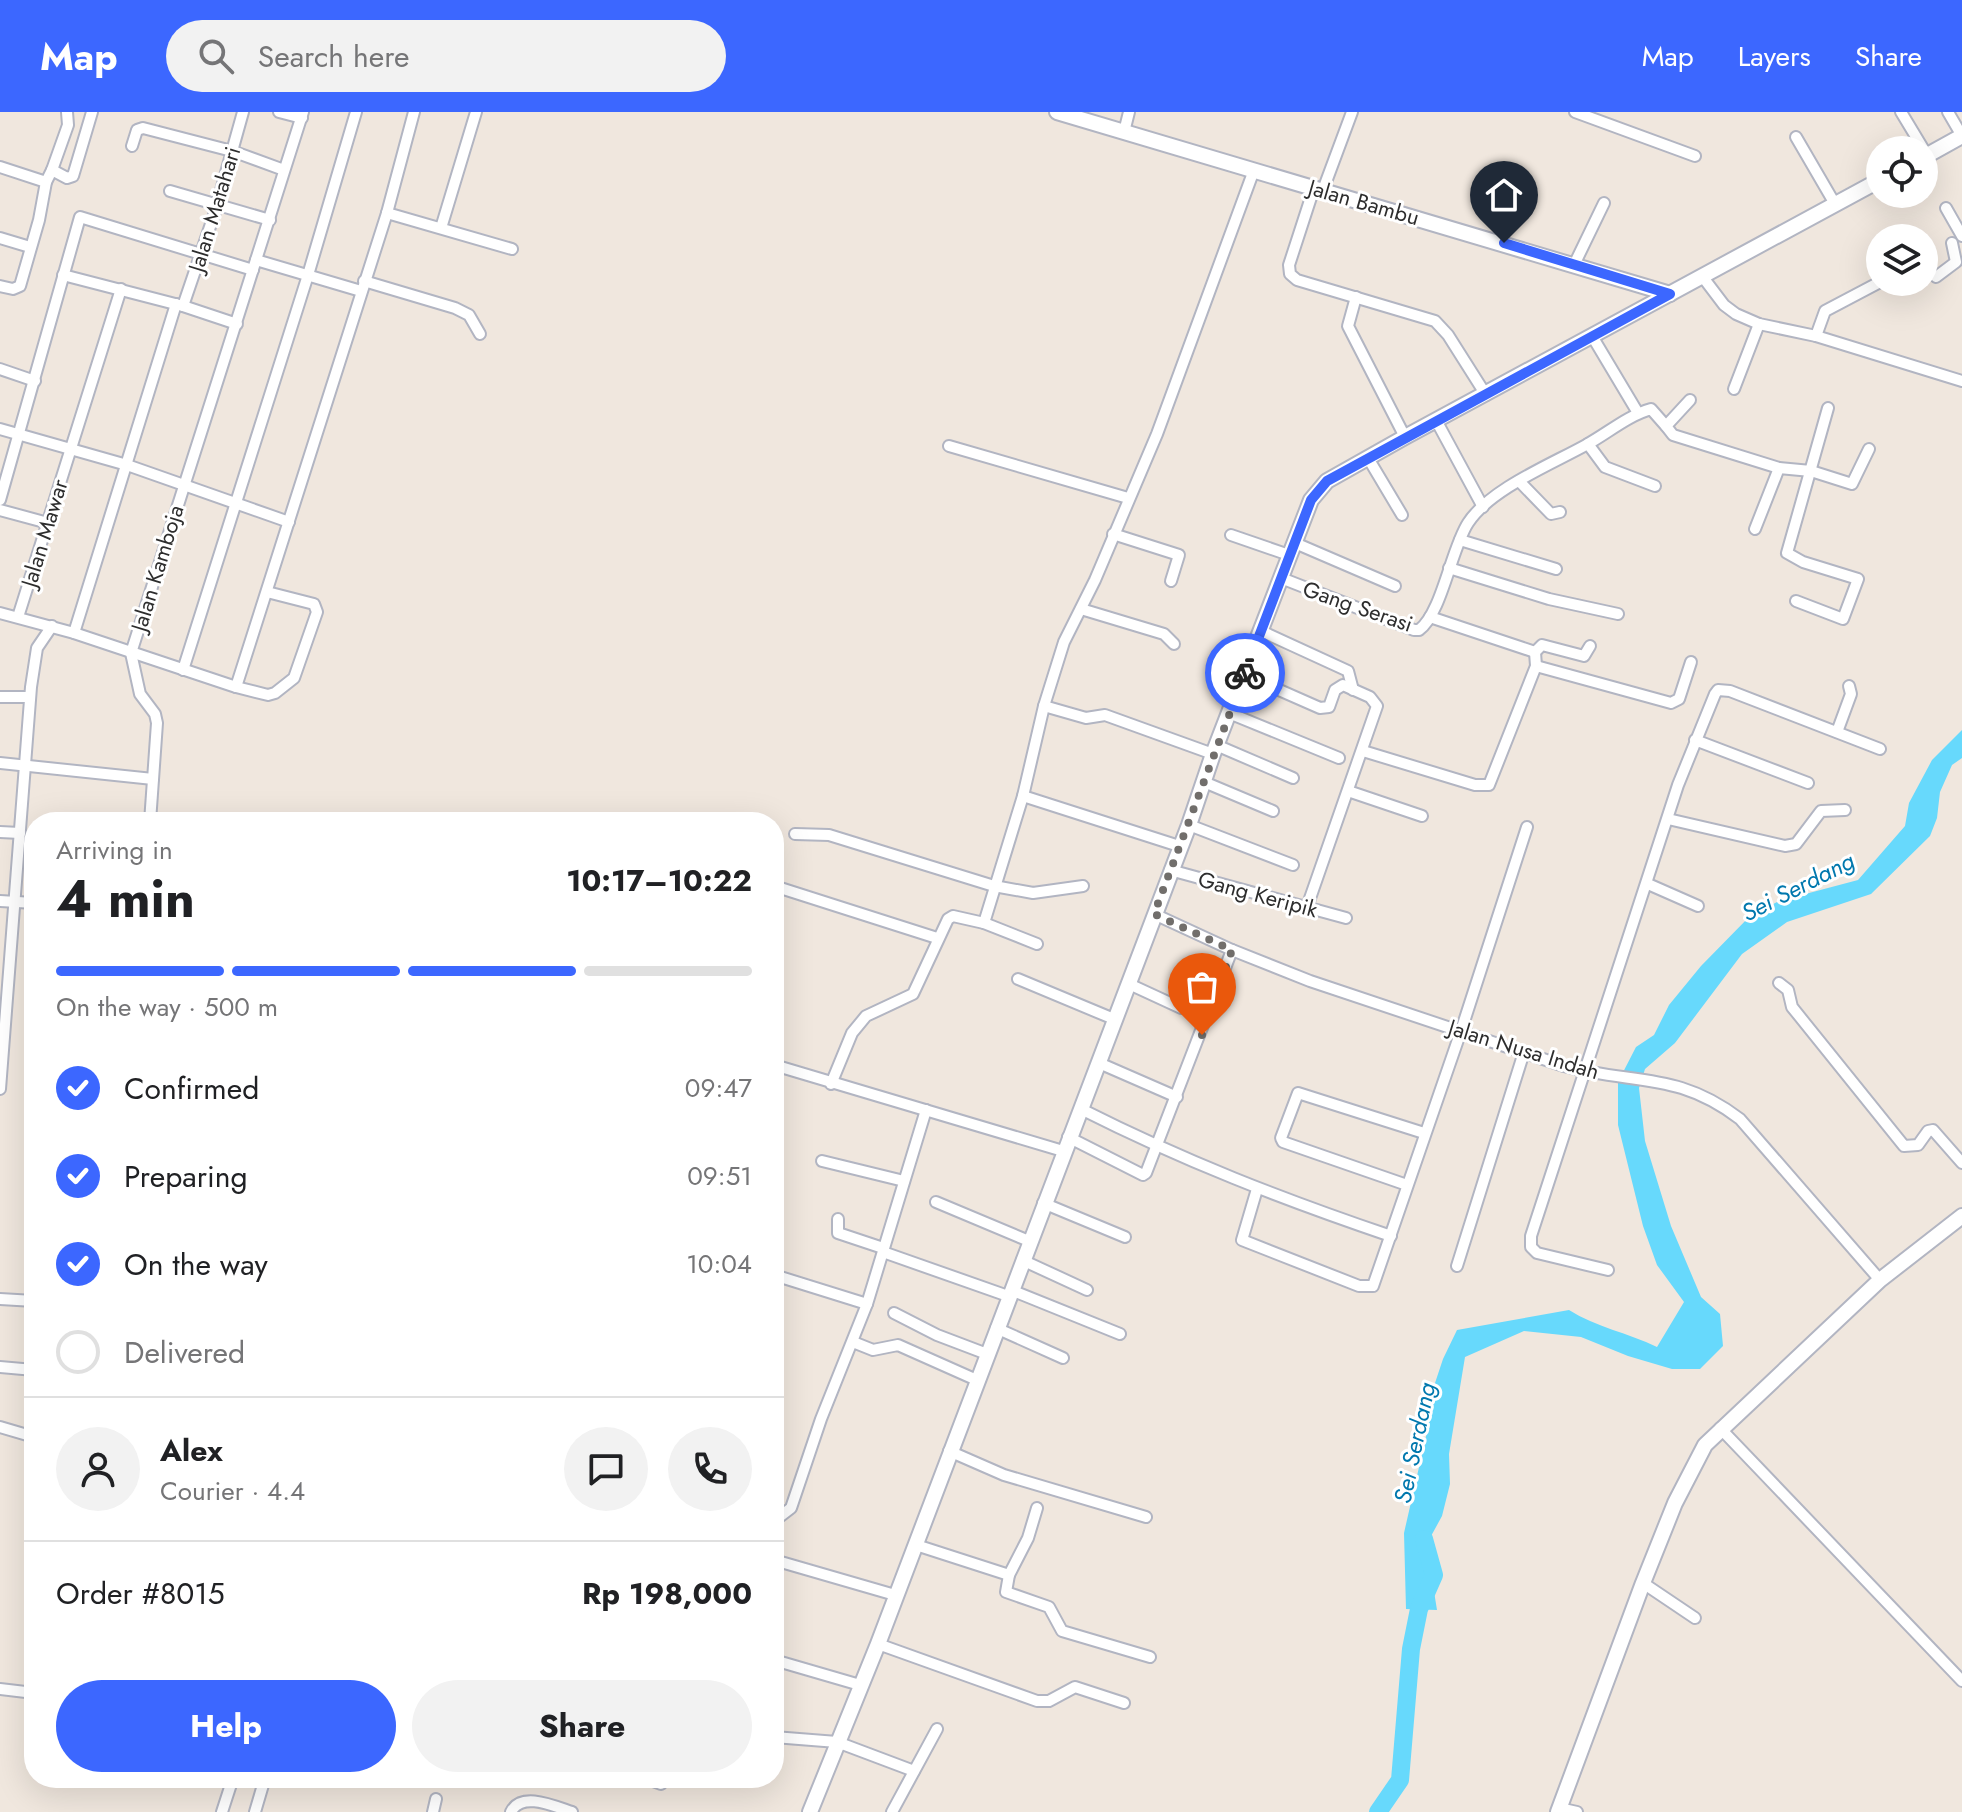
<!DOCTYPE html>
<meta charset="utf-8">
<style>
:root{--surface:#fff;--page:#f2f2f2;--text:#202124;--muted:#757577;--line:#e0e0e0;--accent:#3c67ff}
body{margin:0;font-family:Jost,sans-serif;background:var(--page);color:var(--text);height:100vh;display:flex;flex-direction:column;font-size:30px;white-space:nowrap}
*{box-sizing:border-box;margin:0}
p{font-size:26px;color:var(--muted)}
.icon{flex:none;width:44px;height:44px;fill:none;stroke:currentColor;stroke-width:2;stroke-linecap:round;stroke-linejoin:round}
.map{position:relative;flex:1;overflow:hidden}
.details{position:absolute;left:24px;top:700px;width:760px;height:976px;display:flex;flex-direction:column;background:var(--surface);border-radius:32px;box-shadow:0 8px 32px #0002}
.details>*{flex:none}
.tools{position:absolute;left:1866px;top:24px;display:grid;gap:16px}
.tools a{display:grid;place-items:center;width:72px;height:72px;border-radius:50%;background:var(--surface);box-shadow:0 8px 32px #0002;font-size:40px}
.pin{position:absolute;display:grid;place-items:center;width:68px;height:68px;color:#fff;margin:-82px -34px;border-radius:50% 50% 50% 0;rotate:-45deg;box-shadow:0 0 8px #0007}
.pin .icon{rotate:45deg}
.courier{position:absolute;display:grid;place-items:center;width:80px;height:80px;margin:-40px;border:6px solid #3c67ff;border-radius:50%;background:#fff;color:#222;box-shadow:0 2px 10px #0007}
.overview em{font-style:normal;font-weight:700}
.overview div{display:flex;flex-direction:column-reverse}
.overview{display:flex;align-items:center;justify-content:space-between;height:136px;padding:0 32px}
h1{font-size:52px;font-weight:700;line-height:60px}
.bar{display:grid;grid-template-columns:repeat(4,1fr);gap:12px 8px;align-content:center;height:96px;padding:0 32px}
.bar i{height:10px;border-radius:6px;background:var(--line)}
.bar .on{background:var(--accent)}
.bar p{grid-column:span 4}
.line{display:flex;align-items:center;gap:20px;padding:0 32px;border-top:2px solid var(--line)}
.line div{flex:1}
.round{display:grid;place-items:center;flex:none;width:84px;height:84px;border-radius:42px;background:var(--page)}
ol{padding:0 32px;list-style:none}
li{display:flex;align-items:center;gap:24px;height:88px}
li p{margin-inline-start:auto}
li .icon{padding:8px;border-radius:50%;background:var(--accent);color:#fff;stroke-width:4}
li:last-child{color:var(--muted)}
li i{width:44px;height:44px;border:4px solid var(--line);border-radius:50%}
.action{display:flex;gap:16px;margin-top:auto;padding:16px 32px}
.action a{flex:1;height:92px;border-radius:48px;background:var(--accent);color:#fff;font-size:32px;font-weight:700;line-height:92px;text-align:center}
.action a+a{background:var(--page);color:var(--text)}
header{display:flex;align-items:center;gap:48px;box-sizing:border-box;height:112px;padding:0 40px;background:var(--accent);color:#fff}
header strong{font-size:38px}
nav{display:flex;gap:44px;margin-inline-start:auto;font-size:28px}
.search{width:560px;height:72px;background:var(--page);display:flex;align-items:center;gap:20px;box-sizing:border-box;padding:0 28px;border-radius:44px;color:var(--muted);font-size:30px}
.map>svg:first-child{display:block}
.water{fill:#67d9fc}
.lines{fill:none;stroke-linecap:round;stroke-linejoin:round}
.river{stroke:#67d9fc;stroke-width:18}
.street-casing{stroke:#b2b5c2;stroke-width:14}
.secondary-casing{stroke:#b2b5c2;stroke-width:18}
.street{stroke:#fff;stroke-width:10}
.secondary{stroke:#fff;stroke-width:14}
.done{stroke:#716e6b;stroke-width:8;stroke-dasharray:0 14.4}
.route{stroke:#3c67ff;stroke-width:10}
.labels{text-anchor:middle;stroke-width:6;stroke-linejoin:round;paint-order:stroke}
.street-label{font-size:22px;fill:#2d2d2d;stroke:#fff}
.water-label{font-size:24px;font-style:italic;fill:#0078ae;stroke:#fff}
</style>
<header>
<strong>Map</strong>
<div class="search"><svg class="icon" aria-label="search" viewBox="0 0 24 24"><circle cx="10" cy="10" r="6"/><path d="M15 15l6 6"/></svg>Search here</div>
<nav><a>Map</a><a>Layers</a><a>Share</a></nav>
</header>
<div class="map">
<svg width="1962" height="1700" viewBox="0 0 1962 1700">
<rect width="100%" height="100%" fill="#f0e7de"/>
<path class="water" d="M1962,618V646L1952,653L1940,680L1937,706L1930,724L1871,782L1787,810L1742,842L1675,931L1645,957L1639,976L1645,1029L1671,1114L1701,1185L1720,1202L1723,1234L1700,1257H1672L1628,1244L1581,1225L1524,1219L1465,1245L1449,1342L1450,1372L1442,1404L1430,1426L1431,1461L1437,1498L1406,1497L1404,1421L1427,1320L1428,1292L1443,1247L1457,1218L1569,1198C1596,1215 1628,1221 1657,1235L1684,1190L1657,1153L1643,1114L1618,1013V970L1636,935L1654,923L1669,893L1701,854L1750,804L1779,789L1858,768L1905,714L1909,691L1932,648Z"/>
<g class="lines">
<path class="river" d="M1378,1700L1400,1668L1411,1537L1419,1497L1434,1463L1424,1427"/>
<defs>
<g id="street">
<path d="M279,0L302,6"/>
<path d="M1575,0L1695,44"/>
<path d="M1901,0L1927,43"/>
<path d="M1948,0L1962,24"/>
<path d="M1124,20L1129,0"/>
<path d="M1796,25L1835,92"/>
<path d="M132,34L137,18L143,16L232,39L284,58"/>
<path d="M0,55L46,70"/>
<path d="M52,58L68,13L67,0"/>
<path d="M1314,76L1289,153L1290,162L1297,168L1435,209L1448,223L1486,283"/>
<path d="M1323,78L1352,0"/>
<path d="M170,79L270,108"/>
<path d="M1946,96L1962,124"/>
<path d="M387,101L512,137"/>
<path d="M441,116L476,0"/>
<path d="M0,126L30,135"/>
<path d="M256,148L361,179"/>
<path d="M1574,153L1604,91"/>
<path d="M63,163L183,194L237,212"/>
<path d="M1702,164L1724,193L1736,202L1759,212L1816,224L1962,269"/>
<path d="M1936,165L1956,150L1952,131"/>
<path d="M364,169L455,196L469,203L480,222"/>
<path d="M0,174L13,177L20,174L39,108L46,70L52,58L67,66L73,64L92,0"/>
<path d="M1356,185L1348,214L1405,325"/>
<path d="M183,194L215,100L243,0"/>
<path d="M1592,224L1638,301"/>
<path d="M1816,224L1825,199L1880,170"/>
<path d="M0,257L35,269"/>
<path d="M1734,277L1759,212"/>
<path d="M1690,288L1666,314L1673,323L1779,356L1811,359L1852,372L1869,337"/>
<path d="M1437,310L1483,395"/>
<path d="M0,317L127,353L289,410"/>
<path d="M1588,332L1605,355L1655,374"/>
<path d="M949,334L1128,386"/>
<path d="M1368,346L1402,403"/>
<path d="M1519,369L1551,402L1560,400"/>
<path d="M0,388L80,105L253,158"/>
<path d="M0,398L48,411"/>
<path d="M1755,417L1779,356"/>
<path d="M1113,422L1179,443L1171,469"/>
<path d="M1231,423L1289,443"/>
<path d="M1460,428L1556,457"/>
<path d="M1295,431L1395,474"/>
<path d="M1449,456L1549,487L1618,502"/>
<path d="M1281,466L1414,518H1419C1442,501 1451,437 1468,411C1490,377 1552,352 1586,333C1608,321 1627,304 1651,297L1666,314"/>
<path d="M1796,489L1843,507L1858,467L1803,450L1787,441L1828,296"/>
<path d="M1081,497L1164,522L1174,532"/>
<path d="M0,501L74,521L236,575L268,583L275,581L294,566L317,500L314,492L267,480"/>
<path d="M18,505L121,177"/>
<path d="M1430,505L1535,540"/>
<path d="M1261,519L1348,559L1353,578"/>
<path d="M74,521L176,192"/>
<path d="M1535,540L1542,533L1584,544L1590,534"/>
<path d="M1536,554L1671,591L1679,587L1691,550"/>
<path d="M183,558L308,163L356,0"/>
<path d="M1245,563L1320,596L1329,595L1335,578L1343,573L1370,585L1377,594L1307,795"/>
<path d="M236,575L387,101L414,0"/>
<path d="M0,585H30"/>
<path d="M1229,601L1339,646"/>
<path d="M1837,620L1851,582L1849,574"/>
<path d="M1695,628L1808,671"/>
<path d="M1216,633L1293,666"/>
<path d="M1363,639L1475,673H1489L1536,554L1535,540"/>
<path d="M1213,642L1105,603L1086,606L1044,594L1064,530L1095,468L1157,322L1254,58"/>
<path d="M0,651L153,667"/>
<path d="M1204,670L1273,699"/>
<path d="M1348,679L1422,704"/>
<path d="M1023,684L1179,734"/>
<path d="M1668,707L1785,734L1796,732L1821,699L1845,698"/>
<path d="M150,710L157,611L155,602L140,582L131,541L303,0"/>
<path d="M1189,713L1293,753"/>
<path d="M0,720L20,721"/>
<path d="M795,722L829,723L994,774L1033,781L1083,774"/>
<path d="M1170,758L1346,806"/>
<path d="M1648,772L1698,794"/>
<path d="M774,774L937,826"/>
<path d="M0,789L34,791"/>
<path d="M1154,802L1232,838L1310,869L1564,954C1634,973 1677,959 1740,1007L1880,1168"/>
<path d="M1037,832L984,811L1023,684L1044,594"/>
<path d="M1018,867L1114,907"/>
<path d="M1779,871L1788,878L1792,895L1904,1034L1918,1033L1928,1019L1933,1018L1962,1051"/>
<path d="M1129,872L1181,896"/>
<path d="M1099,951L1177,985"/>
<path d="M774,953L1063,1039"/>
<path d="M831,972L852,921L866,904L913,882L948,807L953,804L984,811"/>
<path d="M0,977L31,575L37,536L52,514"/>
<path d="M1081,997C1184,1049 1282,1087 1391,1124"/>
<path d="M1068,1025L1143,1063L1146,1061L1232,838"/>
<path d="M822,1049L904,1069"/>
<path d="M1407,1073L1283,1030L1281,1026L1298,981L1424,1021"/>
<path d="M1257,1077L1242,1128L1359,1174H1373L1461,919L1527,715"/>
<path d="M936,1090L1029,1129"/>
<path d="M1043,1091L1125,1125"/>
<path d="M838,1107V1121L883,1136"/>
<path d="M883,1140L1008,1184"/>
<path d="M1022,1148L1087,1178"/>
<path d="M1457,1154L1524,940"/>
<path d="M1608,1158L1537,1141L1531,1135V1124L1678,673L1715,582L1718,578L1730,579L1880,637"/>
<path d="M774,1163L867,1192"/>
<path d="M1011,1178L1120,1222"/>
<path d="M0,1187L34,1189"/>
<path d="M894,1201L937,1223L987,1242"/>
<path d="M996,1216L1063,1246"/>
<path d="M853,1230L873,1238L898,1233L979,1269"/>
<path d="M0,1255L34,1258"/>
<path d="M0,1315L34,1325"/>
<path d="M1720,1316L1962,1569"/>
<path d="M949,1339L1004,1363L1146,1405"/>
<path d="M774,1416L778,1406L791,1396L821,1307L867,1192L926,998"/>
<path d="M916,1433L1009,1463L1028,1426L1037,1396"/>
<path d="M774,1448L895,1483"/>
<path d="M1009,1463L1006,1480L1049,1495L1062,1519L1150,1545"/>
<path d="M1643,1471L1695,1506"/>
<path d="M878,1532L1037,1589H1049L1075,1575L1124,1591"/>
<path d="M774,1548L860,1573"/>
<path d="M0,1577L34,1581"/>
<path d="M774,1625L837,1630L914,1659"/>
<path d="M645,1666L661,1672"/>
<path d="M1559,1696L1577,1700"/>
<path d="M222,1700L233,1666"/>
<path d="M255,1700L265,1666"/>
<path d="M433,1700L436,1687"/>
<path d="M511,1700C521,1679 554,1694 572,1700"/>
<path d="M892,1700L937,1617"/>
</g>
<g id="secondary">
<path d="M1057,0L1670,182"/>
<path d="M1924,45L1962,24"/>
<path d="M810,1700L878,1532L1189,713L1213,642L1311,388L1327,369L1405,325L1880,68"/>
<path d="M1558,1700L1643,1471L1675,1391L1705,1333L1880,1168L1962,1104"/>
</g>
</defs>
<use href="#street" class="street-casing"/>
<use href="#secondary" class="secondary-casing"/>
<use href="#street" class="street"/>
<use href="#secondary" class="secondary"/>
</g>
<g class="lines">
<path class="done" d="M1202,923L1232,838L1154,802L1245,561"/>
<path class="route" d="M1245,561L1311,388L1327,369L1670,182L1504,131"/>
</g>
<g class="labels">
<g class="street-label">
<text transform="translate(1364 90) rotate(16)" y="8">Jalan Bambu</text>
<text transform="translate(214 97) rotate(-73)" y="8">Jalan Matahari</text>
<text transform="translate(44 421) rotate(-73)" y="8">Jalan Mawar</text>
<text transform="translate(157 456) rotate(-73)" y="8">Jalan Kamboja</text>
<text transform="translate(1358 494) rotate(19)" y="8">Gang Serasi</text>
<text transform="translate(1258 782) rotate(15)" y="8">Gang Keripik</text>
<text transform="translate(1524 937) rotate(17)" y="8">Jalan Nusa Indah</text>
</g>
<g class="water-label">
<text transform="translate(1798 775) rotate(-27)" y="8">Sei Serdang</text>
<text transform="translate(1415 1331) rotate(-78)" y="8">Sei Serdang</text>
</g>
</g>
</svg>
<div class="tools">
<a><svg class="icon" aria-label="locate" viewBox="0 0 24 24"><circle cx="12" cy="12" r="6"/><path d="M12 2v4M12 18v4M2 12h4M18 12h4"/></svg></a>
<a><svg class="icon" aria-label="layers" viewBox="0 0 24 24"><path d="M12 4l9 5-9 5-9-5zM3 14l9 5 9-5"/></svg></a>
</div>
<div class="pin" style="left:1202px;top:923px;background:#ea580c"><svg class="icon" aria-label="bag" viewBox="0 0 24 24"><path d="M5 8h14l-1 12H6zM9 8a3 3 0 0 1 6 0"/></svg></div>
<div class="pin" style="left:1504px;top:131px;background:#1f2937"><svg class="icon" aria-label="home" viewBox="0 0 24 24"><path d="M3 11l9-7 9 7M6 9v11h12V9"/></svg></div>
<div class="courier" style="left:1245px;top:561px"><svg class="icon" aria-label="bike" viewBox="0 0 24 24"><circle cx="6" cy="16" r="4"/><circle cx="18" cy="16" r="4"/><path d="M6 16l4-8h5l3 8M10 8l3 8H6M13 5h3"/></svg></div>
<section class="details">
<div class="overview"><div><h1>4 min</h1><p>Arriving in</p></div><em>10:17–10:22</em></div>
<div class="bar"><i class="on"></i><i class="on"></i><i class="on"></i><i></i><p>On the way · 500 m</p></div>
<ol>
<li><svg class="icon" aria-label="check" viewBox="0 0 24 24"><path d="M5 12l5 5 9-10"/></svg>Confirmed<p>09:47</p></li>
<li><svg class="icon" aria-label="check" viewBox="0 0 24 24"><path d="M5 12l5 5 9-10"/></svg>Preparing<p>09:51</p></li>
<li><svg class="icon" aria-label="check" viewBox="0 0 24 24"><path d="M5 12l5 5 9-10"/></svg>On the way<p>10:04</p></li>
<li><i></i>Delivered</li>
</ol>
<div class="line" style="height:144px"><a class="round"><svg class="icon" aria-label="person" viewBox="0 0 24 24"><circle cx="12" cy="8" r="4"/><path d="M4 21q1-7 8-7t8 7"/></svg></a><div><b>Alex</b><p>Courier · 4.4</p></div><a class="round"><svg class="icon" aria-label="chat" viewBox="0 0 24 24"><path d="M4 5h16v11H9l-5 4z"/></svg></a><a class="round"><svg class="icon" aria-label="phone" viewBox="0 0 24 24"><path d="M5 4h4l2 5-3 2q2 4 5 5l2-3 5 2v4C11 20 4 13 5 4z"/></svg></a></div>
<div class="line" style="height:104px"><div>Order #8015</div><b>Rp 198,000</b></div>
<div class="action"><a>Help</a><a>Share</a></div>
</section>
</div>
